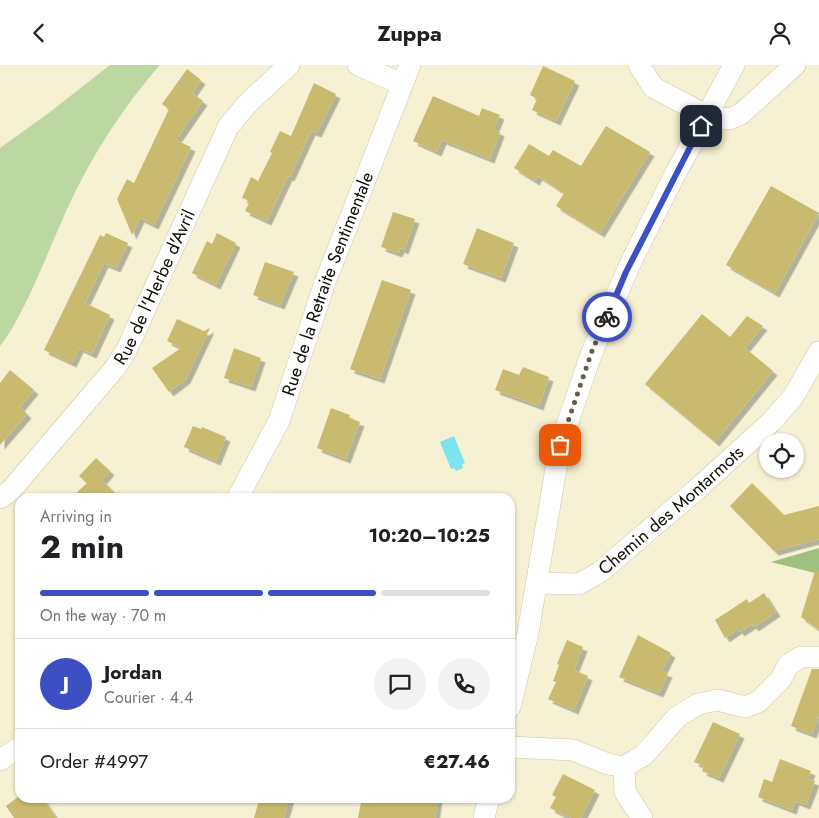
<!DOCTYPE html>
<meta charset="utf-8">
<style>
:root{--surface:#fff;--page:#f2f2f2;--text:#202124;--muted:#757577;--line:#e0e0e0;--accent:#3d50c3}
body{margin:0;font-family:Jost,sans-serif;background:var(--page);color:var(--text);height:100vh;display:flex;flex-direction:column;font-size:19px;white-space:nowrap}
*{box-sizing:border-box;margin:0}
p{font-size:16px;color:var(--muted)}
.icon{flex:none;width:28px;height:28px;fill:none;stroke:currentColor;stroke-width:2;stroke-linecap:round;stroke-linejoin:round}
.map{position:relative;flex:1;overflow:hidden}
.panel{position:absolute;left:15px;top:428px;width:500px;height:310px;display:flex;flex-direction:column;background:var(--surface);border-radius:15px;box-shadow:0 1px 4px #0004}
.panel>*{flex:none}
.buttons{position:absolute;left:759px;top:368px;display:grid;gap:10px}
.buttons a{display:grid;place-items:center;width:45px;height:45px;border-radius:50%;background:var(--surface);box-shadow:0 1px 4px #0004;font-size:25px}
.pin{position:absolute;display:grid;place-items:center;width:42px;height:42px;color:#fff;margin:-21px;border-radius:10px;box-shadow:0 2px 8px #0006}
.courier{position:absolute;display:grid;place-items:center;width:50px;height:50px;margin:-25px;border:4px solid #3d50c3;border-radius:50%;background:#fff;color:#222;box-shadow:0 1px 6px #0007}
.summary em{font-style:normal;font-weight:700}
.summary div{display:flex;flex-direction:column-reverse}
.summary{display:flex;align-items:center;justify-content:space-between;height:85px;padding:0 25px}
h1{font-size:32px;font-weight:700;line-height:38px}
.bar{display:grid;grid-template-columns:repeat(4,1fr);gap:8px 5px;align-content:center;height:60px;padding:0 25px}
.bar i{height:6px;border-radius:4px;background:var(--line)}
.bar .on{background:var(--accent)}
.bar p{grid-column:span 4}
.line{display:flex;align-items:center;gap:12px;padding:0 25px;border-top:1px solid var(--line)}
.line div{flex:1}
.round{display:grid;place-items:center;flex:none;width:52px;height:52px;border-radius:26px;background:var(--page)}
header{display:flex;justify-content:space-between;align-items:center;height:65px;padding:0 25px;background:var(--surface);font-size:22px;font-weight:700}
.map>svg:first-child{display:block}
.green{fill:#bcd8a0}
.forest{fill:#9fc07e}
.water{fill:#7de3ef}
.building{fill:#c8bb70;filter:url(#shadow)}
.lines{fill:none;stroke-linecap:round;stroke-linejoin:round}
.minor-casing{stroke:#ccc7a9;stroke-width:22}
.minor{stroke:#fff;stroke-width:21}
.done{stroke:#5f5c4b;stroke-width:5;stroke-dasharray:0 9}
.route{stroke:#3d50c3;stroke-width:6}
.labels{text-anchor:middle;stroke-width:4.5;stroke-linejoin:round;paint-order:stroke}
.street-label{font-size:18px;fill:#0e0c03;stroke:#fefdf7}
</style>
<header><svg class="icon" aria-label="back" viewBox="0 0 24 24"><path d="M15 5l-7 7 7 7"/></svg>Zuppa<svg class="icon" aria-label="person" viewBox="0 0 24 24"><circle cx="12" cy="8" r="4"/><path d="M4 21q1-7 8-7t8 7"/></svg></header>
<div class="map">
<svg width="819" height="753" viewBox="0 0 819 753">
<defs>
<filter id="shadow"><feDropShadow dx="4.5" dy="4.5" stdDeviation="0" flood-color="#0004"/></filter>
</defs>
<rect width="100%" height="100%" fill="#f6f1d2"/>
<path class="green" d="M110,0H160C121,44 88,97 64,151C49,184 37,217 20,249C14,260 8,271 0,281V83L50,47Z"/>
<path class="forest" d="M819,483V509L771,497Z"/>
<path class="water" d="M454,371L465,398L462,399L463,403L456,406L454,403L451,404L440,377Z"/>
<g class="building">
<path d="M543,1L575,16L556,56L532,45L537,34L530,30Z"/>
<path d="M187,4L201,15L192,28L203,36L176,75L191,82L154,160L140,153L132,170L117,134L127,114L134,118L169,44L162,39Z"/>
<path d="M314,18L336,29L317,68L311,66L290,112L288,111L267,156L245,146L250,136L242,133L251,112L258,116L272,88L270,87L280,66L291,71Z"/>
<path d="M433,31L479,51L482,43L500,50L494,64L500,67L490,94L442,75L437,87L413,76Z"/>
<path d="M606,61L650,87L600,168L556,141L564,128L538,111L535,116L514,103L529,79L549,91L553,85L581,101Z"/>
<path d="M771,121L819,148L775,228L726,200Z"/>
<path d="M393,147L415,154L404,185L400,183L398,188L381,182Z"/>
<path d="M477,163L514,178L501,213L463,199Z"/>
<path d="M106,168L128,178L116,203L104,198L85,238L110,250L92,289L79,283L72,298L44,285L100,170L104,172Z"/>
<path d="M217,168L236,178L216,220L192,208L207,176L212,179Z"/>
<path d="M265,197L294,207L280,240L253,230Z"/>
<path d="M382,215L411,225L380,314L350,304Z"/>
<path d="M702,249L730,272L747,251L763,261L745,283L773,306L715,377L645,319Z"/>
<path d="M177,254L204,266L210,263L186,314L169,327L152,303L181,283L167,276Z"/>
<path d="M234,283L261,293L251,322L224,313Z"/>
<path d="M523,302L549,312L539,341L495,325L503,304L519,310Z"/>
<path d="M10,305L34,325L20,342L27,349L0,380V318Z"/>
<path d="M331,343L350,350L349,353L360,357L346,394L317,383Z"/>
<path d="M193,361L201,364L202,362L226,372L216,396L184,382Z"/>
<path d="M96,393L110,406L102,415L119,432H72L87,418L79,411Z"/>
<path d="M752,418L784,450L819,441V474L774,486L730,441Z"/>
<path d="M815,506H819V565L801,552Z"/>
<path d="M764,528L776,547L754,562L752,559L740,567L738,564L725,573L715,555L747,534L749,538Z"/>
<path d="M638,570L671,588L662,606L668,608L659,628L619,612Z"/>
<path d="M567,575L583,582L574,605L588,611L574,645L548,634L556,617L553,616L559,600L557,599Z"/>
<path d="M812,604H819V651L812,669L791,661Z"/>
<path d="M713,657L740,669L719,713L702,706L704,701L694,697Z"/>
<path d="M780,694L811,706L808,714L815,716L806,740L795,736L792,745L758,732L764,714L772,717Z"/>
<path d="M563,709L595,725L581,753H571L550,743L556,732L552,730Z"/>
<path d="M18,732H42L56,753H14L6,741Z"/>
<path d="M260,732H290L284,753H254Z"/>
<path d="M362,732H438L435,753H358Z"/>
</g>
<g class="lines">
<defs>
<g id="minor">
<path d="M358,0L402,19"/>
<path d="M639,0L653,22L707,51L729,54L741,49L795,0"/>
<path id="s1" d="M238,432L279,356L324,220L410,0"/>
<path id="s2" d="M0,433L11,425L115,303L126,286L228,62L247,39L289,0"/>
<path id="s3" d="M537,518L579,519L600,507L696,425L771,357L793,332L819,287"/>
<path d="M510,642L528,568L560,380L592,287L630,199L672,115L734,0"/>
<path d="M510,682L573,685L608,699L624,702L625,727L642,753"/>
<path d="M0,695L20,682"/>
<path d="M624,702L644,690L677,652L698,639L718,635L745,642L758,637L781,614L788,600L801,592H819"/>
<path d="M484,753L489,732"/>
</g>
</defs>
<use href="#minor" class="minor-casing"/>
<use href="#minor" class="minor"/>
</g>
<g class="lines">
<path class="done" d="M560,380L592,286L607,252"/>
<path class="route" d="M607,252L626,207L701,61"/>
</g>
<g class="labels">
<g class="street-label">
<text dy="6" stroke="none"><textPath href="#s1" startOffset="232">Rue de la Retraite Sentimentale</textPath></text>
<text dy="6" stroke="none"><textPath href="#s2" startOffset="264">Rue de l'Herbe d'Avril</textPath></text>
<text dy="6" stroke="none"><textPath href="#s3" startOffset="160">Chemin des Montarmots</textPath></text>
</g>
</g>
</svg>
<div class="buttons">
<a><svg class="icon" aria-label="locate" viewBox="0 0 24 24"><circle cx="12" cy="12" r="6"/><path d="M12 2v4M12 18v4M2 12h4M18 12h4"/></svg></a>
</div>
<div class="pin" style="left:560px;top:380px;background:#ea580c"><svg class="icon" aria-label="bag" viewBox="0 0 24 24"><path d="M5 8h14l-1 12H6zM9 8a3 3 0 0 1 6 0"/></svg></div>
<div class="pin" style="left:701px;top:61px;background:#1f2937"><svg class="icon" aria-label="home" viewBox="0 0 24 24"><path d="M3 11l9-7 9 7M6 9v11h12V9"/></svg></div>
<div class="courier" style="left:607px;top:252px"><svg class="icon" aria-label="bike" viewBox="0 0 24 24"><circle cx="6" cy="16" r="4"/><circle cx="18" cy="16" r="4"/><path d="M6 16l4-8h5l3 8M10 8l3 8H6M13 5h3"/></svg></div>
<section class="panel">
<div class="summary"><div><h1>2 min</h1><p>Arriving in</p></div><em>10:20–10:25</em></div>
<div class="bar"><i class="on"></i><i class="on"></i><i class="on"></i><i></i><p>On the way · 70 m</p></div>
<div class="line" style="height:90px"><b class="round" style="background:var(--accent);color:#fff">J</b><div><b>Jordan</b><p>Courier · 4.4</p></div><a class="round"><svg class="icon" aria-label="chat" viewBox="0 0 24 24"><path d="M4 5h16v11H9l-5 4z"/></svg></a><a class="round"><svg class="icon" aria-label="phone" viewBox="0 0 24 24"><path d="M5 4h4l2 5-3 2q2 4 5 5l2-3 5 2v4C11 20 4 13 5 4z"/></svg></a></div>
<div class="line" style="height:65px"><div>Order #4997</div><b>€27.46</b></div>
</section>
</div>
